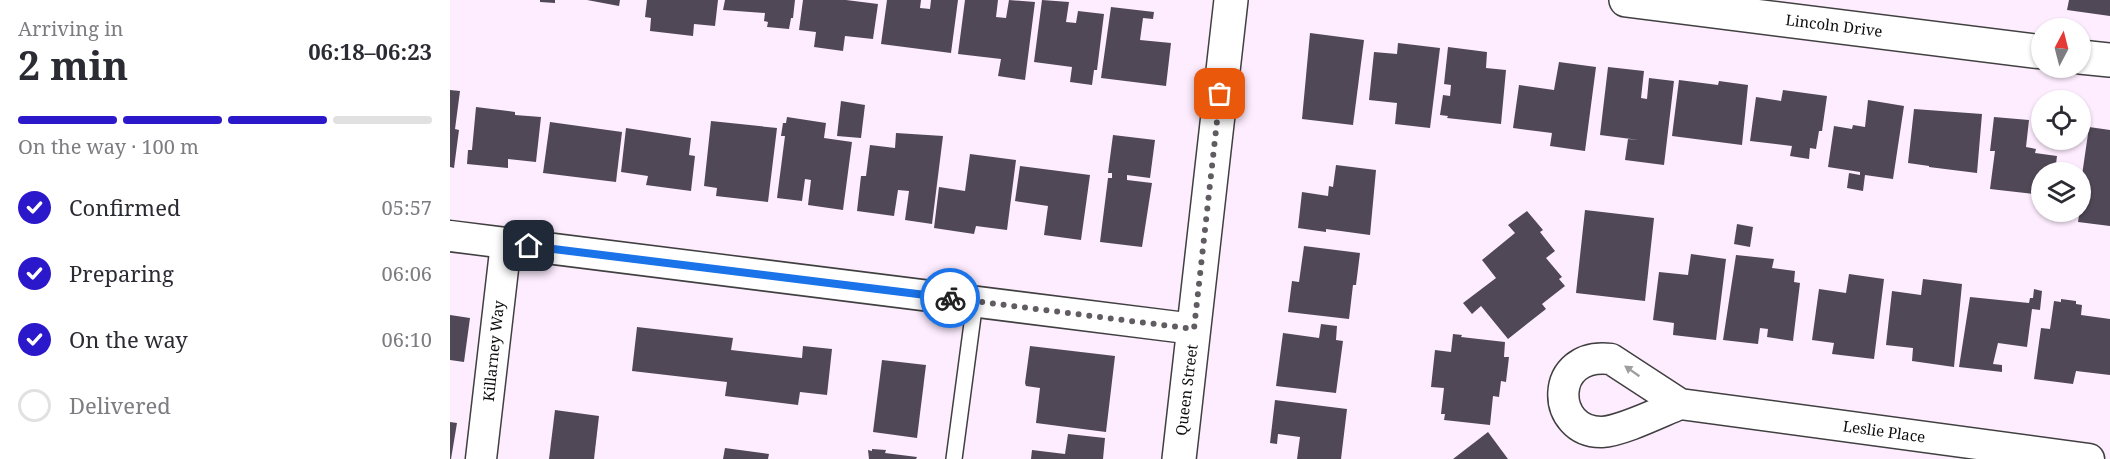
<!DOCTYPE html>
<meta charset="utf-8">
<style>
:root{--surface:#fff;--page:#f2f2f3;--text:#2b2b33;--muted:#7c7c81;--line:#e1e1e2;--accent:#2c18cb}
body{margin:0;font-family:"Noto Serif",serif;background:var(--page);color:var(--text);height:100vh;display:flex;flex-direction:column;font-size:22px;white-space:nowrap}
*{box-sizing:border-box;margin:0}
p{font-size:20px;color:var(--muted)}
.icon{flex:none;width:33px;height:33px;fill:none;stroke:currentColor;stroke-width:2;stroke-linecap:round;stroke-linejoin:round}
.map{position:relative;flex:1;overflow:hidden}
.details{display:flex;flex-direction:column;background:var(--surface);width:450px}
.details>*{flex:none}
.needle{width:39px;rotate:7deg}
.tools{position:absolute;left:1581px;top:18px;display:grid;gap:12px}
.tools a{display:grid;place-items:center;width:60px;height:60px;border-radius:50%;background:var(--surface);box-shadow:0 2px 4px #0004;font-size:30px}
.pin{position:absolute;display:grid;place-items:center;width:51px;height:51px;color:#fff;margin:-26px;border-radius:12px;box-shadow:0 3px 9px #0006}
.courier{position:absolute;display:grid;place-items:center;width:60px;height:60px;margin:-30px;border:4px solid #1a73e8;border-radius:50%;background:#fff;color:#222;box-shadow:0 2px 8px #0007}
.head em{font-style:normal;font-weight:700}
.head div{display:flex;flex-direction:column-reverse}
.head{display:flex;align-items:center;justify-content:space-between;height:102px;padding:0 18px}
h1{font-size:39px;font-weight:700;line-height:45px}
.bar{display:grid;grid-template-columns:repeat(4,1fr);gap:9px 6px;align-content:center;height:72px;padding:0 18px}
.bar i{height:8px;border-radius:4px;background:var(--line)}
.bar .current{background:var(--accent)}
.bar p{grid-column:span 4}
ol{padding:0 18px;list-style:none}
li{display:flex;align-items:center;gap:18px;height:66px}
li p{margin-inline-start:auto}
li .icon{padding:6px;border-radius:50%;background:var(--accent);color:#fff;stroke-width:4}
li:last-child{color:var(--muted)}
li i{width:33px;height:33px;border:3px solid var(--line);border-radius:50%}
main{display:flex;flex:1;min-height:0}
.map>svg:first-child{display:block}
.building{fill:#504857}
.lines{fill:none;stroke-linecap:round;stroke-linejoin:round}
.service-casing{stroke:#404040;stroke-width:18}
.minor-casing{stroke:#404040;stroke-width:33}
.tertiary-casing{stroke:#404040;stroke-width:36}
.service{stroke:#fff;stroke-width:15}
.minor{stroke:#fff;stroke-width:30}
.tertiary{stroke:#fff;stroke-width:33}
.oneway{fill:#9e9e9e}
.done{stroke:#615b62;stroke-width:6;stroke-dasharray:0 10.8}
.route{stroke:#1a73e8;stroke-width:8}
.labels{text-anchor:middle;stroke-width:6;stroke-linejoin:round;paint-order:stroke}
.street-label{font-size:15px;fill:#0d0d0d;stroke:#fff}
</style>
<main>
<section class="details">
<div class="head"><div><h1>2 min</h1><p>Arriving in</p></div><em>06:18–06:23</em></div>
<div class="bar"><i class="current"></i><i class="current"></i><i class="current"></i><i></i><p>On the way · 100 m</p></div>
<ol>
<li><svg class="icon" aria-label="check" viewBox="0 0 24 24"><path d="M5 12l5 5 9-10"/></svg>Confirmed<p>05:57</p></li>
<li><svg class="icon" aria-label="check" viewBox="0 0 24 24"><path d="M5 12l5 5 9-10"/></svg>Preparing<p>06:06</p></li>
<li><svg class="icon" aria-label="check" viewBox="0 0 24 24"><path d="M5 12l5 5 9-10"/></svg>On the way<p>06:10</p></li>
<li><i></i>Delivered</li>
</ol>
</section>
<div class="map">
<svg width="1660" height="459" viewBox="0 0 1660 459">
<rect width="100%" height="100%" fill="#feedff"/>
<g class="building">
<path d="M90,0H105V3L90,2Z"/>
<path d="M137,0H170L169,6Z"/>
<path d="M197,0H268L265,26L244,24L243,36L200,31L201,18L195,17Z"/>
<path d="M275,0H345L343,18H341L339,29L317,27L318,22L314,21L315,13L273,10Z"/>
<path d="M353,0H396L428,4L423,39L395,36L393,51L364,47L366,32L349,30Z"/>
<path d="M437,0H471L470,8L480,9L481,0H508L501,53L431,44Z"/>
<path d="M515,0H548L546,17L556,18L559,0L585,2L575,80L548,76L551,59L508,54Z"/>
<path d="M592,0L619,2L616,22L626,23L628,11L654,14L647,70H644L642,85L620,82L622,67L584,62Z"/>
<path d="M1619,0H1660V16L1617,10Z"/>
<path d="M661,7L704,12L703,19L693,18L690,40L721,43L716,86L651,78Z"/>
<path d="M860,33L914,40L903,125L852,119Z"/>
<path d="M948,43L990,48L980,128L945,124L947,103L919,100L924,52L947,54Z"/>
<path d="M998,47L1037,52L1036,68L1056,70L1051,124L997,118L998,116L990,115L993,95L1000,96L1001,85L994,84Z"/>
<path d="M1109,62L1146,67L1135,151L1100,146L1102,133L1063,128L1069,85L1104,90Z"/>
<path d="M1158,67L1194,71L1191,98L1197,99L1199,78L1224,81L1214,165L1175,160L1178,139L1189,140L1150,135Z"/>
<path d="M1229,80L1268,85L1269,81L1298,85L1292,145L1222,136Z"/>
<path d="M0,90L10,91L5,129L9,130L4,168L0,167Z"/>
<path d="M1333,90L1377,96L1372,131H1369L1366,149L1360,148L1359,159L1340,156L1342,146L1300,141L1306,97L1331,101Z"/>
<path d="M1418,100L1454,106L1443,179L1415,175L1413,191L1397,188L1399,173L1410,175V172L1378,167L1384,126L1402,129L1403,125L1415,127Z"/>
<path d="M391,101L415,105L411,138L387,136Z"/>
<path d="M26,107L65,112V115L91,117L86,162L58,159V168L17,164L18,150H22Z"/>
<path d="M1464,109L1532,114L1527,173L1479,167V166L1458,163Z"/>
<path d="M337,117L376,123L374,138L402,142L393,210L358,205L361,180L355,179L352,201L327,198L335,136H331L333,123H336Z"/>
<path d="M1544,117L1579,120L1576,147L1586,149L1585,153L1607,156L1605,172H1592V195L1540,189L1545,151H1540Z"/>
<path d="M261,121L327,128L318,202L266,196L267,188L254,186Z"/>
<path d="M100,122L172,132L166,182L93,173Z"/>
<path d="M1639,127L1660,130V226L1628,222L1632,196L1630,189Z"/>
<path d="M176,128L241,138L239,155L245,156L241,191L196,185L198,176L171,172Z"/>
<path d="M446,133L493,136L482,224L455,220L459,191L448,190L444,216L407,211L411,176H416L420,145L445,148Z"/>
<path d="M663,135L705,140L700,178L677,175V180L702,183L692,247L650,242L658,178H662V173H658Z"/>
<path d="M520,154L566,160L557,230L526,226L524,234L484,228L489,187L515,191Z"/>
<path d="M886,165L926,170L920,235L876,229V232L848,228L852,192L878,196L879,186L883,187Z"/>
<path d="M570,166L640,175L631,240L594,235L598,206L565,201Z"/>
<path d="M1135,210L1204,218L1195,301L1126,293Z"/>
<path d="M1077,211L1093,230L1090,232L1105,251L1096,258L1112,277L1109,279L1115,286L1092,304L1096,309L1058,339L1031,306L1022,314L1013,303L1046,278L1032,260L1065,233L1058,225Z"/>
<path d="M1287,224L1303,227L1300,247L1284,244Z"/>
<path d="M854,246L910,253L906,285H903L899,319L838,312L842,281L849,282Z"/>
<path d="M1241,254L1276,259L1266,340L1223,335L1224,323L1203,320L1209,272L1238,275Z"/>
<path d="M1286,255L1324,259L1322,268L1345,271L1344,282L1350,283L1343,341L1317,337L1318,329L1310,328L1308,344L1273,340Z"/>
<path d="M1399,274L1434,279L1424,359L1382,354L1384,343L1362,340L1369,289L1396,293Z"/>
<path d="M1473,279L1512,284L1504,367L1462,361L1463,348L1436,345L1442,291L1471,295Z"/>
<path d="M1584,289L1592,291L1590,310L1582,309L1577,347L1548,343L1543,364L1552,365V372L1509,367L1520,297L1579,303L1580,298H1583Z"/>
<path d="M1611,299L1626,301V304L1632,305L1631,315L1660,319V375L1626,371L1623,384L1584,379L1591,328L1600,329L1604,301L1611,302Z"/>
<path d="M0,315L20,318L14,362L0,360Z"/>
<path d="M871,324L887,326L886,340L893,341L886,393L826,386L833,333L869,338Z"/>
<path d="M187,327L283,338L281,350L352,358L353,346L382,349L377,395L350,392L348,405L275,396L277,382L182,371Z"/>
<path d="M1003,334L1012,335L1011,337L1055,342L1054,357H1059L1056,382L1051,381L1049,397L1043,396L1040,425L994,420L995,414H991L994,388L981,387L985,350L1001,352Z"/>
<path d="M580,346L665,356L656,432L586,423L590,388L576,386L575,383Z"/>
<path d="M432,360L476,365L467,438L423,432Z"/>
<path d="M825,400L897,409L891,459H847L850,437L828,434L827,444L820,443Z"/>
<path d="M105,410L149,416L144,459H99Z"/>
<path d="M0,422L7,423L1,459H0Z"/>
<path d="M1038,432L1058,459H1003Z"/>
<path d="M618,434L655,438L653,459H581L582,450L615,454Z"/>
<path d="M275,448L319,454L318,459H273Z"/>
<path d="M422,449L436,450L435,453L467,457L466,459H419L418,450L422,451Z"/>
</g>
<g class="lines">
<defs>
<path id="service" d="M504,459L525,301"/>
<g id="minor">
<path d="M0,236L744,329"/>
<path d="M1230,404C1210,412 1172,431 1152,432C1100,433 1098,351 1161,359L1230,404L1639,459"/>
<path d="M31,459L56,243"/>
</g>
<g id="tertiary">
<path d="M1176,0L1592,52"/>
<path d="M1630,57L1660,60"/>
<path d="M729,459L781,0"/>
</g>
</defs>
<use href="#service" class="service-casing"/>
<use href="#minor" class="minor-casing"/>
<use href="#tertiary" class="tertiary-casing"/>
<use href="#service" class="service"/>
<use href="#minor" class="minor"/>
<use href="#tertiary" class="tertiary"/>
</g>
<defs><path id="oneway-solid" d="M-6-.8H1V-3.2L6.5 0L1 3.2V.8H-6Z" transform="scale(1.5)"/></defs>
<use class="oneway" href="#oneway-solid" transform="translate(1182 371) rotate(-145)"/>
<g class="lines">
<path class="done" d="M500,298L744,329L770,94"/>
<path class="route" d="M79,246L500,298"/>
</g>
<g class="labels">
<g class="street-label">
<text transform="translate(1384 26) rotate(7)" y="5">Lincoln Drive</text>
<text transform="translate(44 351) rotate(-84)" y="5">Killarney Way</text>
<text transform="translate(737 390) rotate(-83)" y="5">Queen Street</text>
<text transform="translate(1434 432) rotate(8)" y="5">Leslie Place</text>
</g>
</g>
</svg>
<div class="tools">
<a><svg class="needle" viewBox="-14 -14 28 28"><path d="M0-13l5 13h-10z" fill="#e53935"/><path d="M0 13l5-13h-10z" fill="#7c7c81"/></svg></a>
<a><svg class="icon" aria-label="locate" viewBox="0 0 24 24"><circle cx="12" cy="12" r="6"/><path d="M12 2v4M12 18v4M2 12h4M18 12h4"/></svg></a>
<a><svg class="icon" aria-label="layers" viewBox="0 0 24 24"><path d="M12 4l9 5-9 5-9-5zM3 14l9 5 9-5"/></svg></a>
</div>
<div class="pin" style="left:770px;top:94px;background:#ea580c"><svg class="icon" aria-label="bag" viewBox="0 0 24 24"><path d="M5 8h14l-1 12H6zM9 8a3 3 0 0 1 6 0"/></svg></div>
<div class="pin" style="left:79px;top:246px;background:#1f2937"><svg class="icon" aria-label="home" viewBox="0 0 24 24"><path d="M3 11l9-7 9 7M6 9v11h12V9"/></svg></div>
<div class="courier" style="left:500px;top:298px"><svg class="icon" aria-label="bike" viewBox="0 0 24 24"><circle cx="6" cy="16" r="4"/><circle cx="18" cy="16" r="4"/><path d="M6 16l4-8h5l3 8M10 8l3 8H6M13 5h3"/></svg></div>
</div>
</main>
